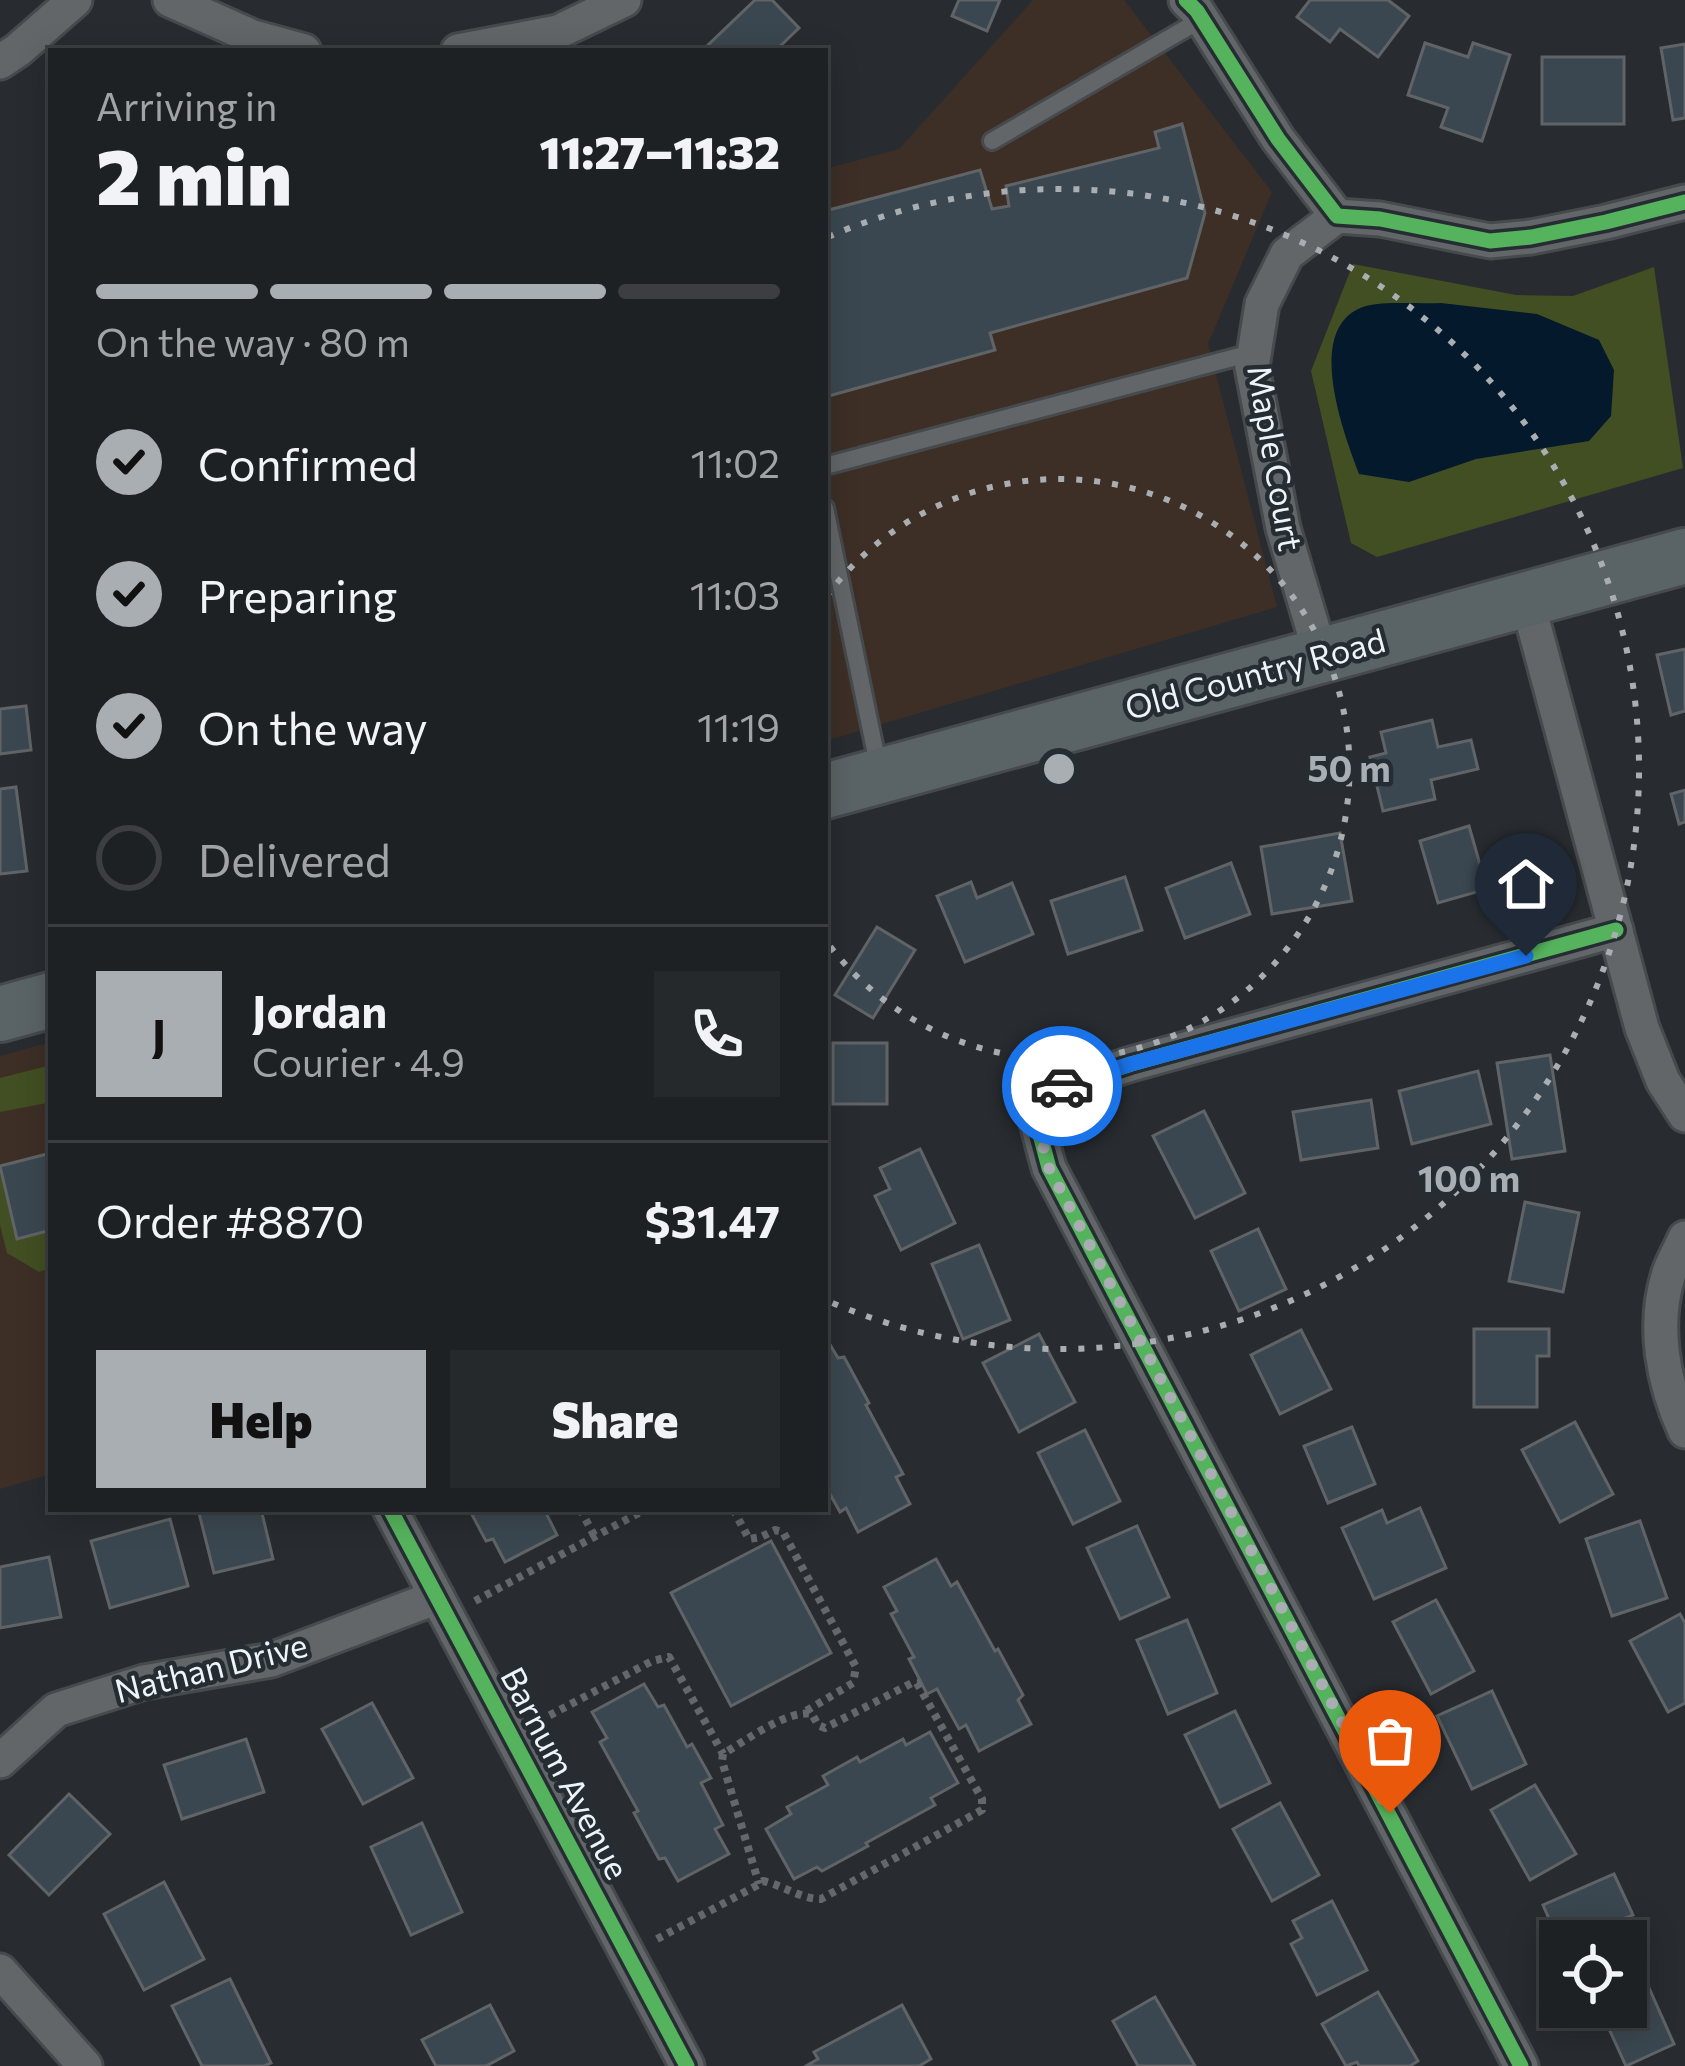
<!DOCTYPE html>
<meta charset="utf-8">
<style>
:root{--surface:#1e2124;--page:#26292c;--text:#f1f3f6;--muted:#a1a3a6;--line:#3c3e41;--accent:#a9aeb2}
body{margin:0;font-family:Commissioner,sans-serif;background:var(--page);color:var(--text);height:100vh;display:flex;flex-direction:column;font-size:45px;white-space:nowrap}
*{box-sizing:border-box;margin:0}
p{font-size:39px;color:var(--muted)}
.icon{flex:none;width:66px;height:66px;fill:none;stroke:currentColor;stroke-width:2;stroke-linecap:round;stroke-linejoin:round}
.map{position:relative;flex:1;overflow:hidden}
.panel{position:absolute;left:48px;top:48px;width:780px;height:1464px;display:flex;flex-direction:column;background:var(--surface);border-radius:0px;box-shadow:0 6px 30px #0003,0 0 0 3px var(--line)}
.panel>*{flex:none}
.controls{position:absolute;left:1539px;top:1920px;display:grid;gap:24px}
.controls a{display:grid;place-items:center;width:108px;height:108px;border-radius:0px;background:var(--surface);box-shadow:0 6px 30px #0003,0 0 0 3px var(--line);font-size:60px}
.pin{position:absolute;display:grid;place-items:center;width:102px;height:102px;color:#fff;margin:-123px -51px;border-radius:50% 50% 50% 0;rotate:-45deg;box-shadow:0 0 12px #0007}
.pin .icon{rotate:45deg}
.courier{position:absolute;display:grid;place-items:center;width:120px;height:120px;margin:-60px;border:9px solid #1a73e8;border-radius:50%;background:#fff;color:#222;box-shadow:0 3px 15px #0007}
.summary em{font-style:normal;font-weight:800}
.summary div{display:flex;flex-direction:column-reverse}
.summary{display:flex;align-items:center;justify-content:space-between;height:204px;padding:0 48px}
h1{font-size:78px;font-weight:800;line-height:90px}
.bar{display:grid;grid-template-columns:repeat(4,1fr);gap:18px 12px;align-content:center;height:144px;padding:0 48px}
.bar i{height:15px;border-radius:9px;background:var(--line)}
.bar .selected{background:var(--accent)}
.bar p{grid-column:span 4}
.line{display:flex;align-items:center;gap:30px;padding:0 48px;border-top:3px solid var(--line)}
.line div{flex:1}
.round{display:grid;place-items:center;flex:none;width:126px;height:126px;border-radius:0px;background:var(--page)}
ol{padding:0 48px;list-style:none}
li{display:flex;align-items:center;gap:36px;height:132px}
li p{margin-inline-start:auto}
li .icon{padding:12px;border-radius:50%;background:var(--accent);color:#111;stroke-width:4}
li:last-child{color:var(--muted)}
li i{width:66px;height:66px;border:6px solid var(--line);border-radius:50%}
.button{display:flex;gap:24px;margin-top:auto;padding:24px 48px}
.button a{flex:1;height:138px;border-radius:0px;background:var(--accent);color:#111;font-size:48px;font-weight:800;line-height:138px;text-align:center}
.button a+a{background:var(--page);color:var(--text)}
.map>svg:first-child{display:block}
.commercial{fill:#3d2f26}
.green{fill:#424f22}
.water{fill:#04192b}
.building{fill:#3b4750;stroke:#606466;stroke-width:3}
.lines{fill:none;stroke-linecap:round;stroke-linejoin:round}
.service-casing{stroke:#464a4d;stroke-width:22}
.minor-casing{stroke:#464a4d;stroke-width:39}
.primary-casing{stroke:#464a4d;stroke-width:60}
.path{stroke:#64686a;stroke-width:8;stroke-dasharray:6 6;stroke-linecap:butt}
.service{stroke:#636668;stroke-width:16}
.minor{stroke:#636668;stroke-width:33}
.primary{stroke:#5a6365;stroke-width:54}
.cycleway-casing{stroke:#252d33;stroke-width:22}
.cycleway{stroke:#56b35d;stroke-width:15}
.done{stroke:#a9aeb2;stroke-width:12;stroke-dasharray:0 21.6}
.route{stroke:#1a73e8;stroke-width:15}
.ring{fill:none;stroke:#a9aeb2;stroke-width:6;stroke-dasharray:6 12}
.labels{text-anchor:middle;stroke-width:9;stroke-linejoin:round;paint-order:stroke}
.street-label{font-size:33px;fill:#eff4f8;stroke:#252d33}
.centre{fill:#a9aeb2;stroke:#252d33;stroke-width:6}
.ring-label{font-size:36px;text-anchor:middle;font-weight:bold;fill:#a9aeb2;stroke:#252d33;stroke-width:9;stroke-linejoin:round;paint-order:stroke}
</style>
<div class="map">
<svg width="1685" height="2066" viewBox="0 0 1685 2066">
<rect width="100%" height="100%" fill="#282c30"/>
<g class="commercial">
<path d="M1033,0H1124L1272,192L1208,344L1277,607L825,741V169L899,149Z"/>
<path d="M51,1042V1474L0,1489V1056Z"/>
</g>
<g class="green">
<path d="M1353,264L1516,295L1573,296L1654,267L1683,468L1377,557L1351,543L1311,371Z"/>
<path d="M51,1065V1115L47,1103L0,1112V1078Z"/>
<path d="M0,1171L17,1239L51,1230V1268L39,1272L7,1253L0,1225Z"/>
</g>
<path class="water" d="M1441,303L1537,314L1599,340L1614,370L1611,416L1589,441L1476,459L1409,482L1359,474C1344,434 1302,325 1366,306C1383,301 1421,304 1441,303Z"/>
<g class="building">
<path d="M755,0H772L799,28L775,51H709L706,47Z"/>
<path d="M959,0H1000L987,31L952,16Z"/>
<path d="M1310,0H1388L1409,16L1378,57L1340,29L1330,42L1297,17Z"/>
<path d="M1425,43L1468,57L1473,43L1510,55L1482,141L1441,127L1448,108L1408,95Z"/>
<path d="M1685,44V118L1673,120L1661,48Z"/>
<rect x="1542" y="57" width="82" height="67"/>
<path d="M1182,124L1205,213L1187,278L990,333L995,350L825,397V211L980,170L992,209L1009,206L1006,186L1159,148L1155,132Z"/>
<path d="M1685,649V711L1671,715L1657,655Z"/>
<path d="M26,706L31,750L0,754V709Z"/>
<path d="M1432,720L1438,747L1471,740L1478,769L1431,780L1435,799L1383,811L1370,757L1386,753L1381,732Z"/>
<path d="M16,787L27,871L0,874V789Z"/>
<path d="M1685,790V822L1679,824L1671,794Z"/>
<path d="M1469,826L1487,889L1438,903L1420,841Z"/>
<path d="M1340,833L1352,901L1272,914L1261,847Z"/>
<path d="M1231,863L1250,914L1185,938L1166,888Z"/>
<path d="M1125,877L1142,930L1068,954L1051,901Z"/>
<path d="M971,882L977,898L1012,883L1033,934L965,962L937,896Z"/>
<path d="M877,927L915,950L873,1018L835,995Z"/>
<rect x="833" y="1043" width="54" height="61"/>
<path d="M1550,1055L1565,1151L1512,1159L1497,1063Z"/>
<path d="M1478,1071L1491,1124L1412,1144L1399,1091Z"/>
<path d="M1371,1100L1378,1148L1301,1160L1293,1112Z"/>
<path d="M1204,1111L1245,1193L1195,1218L1153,1136Z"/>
<path d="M920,1149L955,1223L901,1250L875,1196L890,1189L880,1168Z"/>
<path d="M51,1153V1230L17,1239L0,1166Z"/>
<path d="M1525,1202L1579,1213L1563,1292L1509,1281Z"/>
<path d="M1258,1229L1286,1289L1239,1311L1211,1251Z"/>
<path d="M979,1245L1010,1320L963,1339L932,1264Z"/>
<path d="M1474,1329H1549V1356H1537V1407H1474Z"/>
<path d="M1301,1330L1331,1389L1280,1414L1251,1355Z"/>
<path d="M1039,1334L1075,1402L1019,1432L983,1363Z"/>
<path d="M825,1336L838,1358L844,1357L869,1403L866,1405L903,1474L896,1477L910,1504L858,1532L846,1508L840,1512L825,1485Z"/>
<path d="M1575,1422L1613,1494L1560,1522L1522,1450Z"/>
<path d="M1352,1427L1375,1484L1328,1503L1304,1446Z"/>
<path d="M1085,1430L1120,1501L1073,1524L1038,1453Z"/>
<path d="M1420,1508L1446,1568L1374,1599L1342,1528L1382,1510L1387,1523Z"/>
<path d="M198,1509H261L273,1559L214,1573Z"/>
<path d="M469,1509H544L557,1535L505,1562L493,1539L486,1541Z"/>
<path d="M170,1519L188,1586L110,1608L91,1541Z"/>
<path d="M1640,1521L1667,1598L1612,1616L1586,1539Z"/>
<path d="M1137,1526L1169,1597L1120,1619L1087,1548Z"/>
<path d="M771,1541L831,1653L731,1706L671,1593Z"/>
<path d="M49,1557L61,1617L0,1628V1567Z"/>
<path d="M936,1559L951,1586L957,1582L995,1651L998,1649L1023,1695L1018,1700L1031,1724L979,1751L966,1725L959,1729L937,1689L927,1694L909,1659L914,1657L891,1614L897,1611L884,1587Z"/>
<path d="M1436,1600L1474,1671L1431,1694L1393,1622Z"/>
<path d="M1680,1614L1685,1623V1703L1668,1712L1630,1641Z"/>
<path d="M1187,1620L1217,1693L1168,1714L1137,1640Z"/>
<path d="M644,1684L658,1707L664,1705L687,1747L692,1744L711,1778L701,1783L723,1825L715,1829L729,1854L678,1881L665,1858L659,1859L634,1813L638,1811L600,1742L607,1738L592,1712Z"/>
<path d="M1492,1691L1526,1764L1472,1789L1437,1716Z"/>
<path d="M372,1703L413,1778L363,1804L322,1729Z"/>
<path d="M1235,1711L1270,1783L1220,1807L1185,1735Z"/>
<path d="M930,1732L958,1783L931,1798L935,1805L866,1843L868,1846L822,1871L817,1867L794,1879L766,1829L791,1814L787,1807L828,1785L823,1776L857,1757L860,1762L903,1739L906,1745Z"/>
<path d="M246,1739L264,1792L182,1819L164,1765Z"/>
<path d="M1535,1785L1576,1854L1530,1880L1491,1810Z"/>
<path d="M69,1794L110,1834L49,1895L9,1855Z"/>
<path d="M1280,1803L1319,1875L1272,1901L1233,1829Z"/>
<path d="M422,1823L462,1912L411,1935L371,1847Z"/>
<path d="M1614,1874L1633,1915L1618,1921L1631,1950L1626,1952V1941H1560V1944L1543,1905Z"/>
<path d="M164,1882L204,1959L144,1990L104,1914Z"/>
<path d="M1332,1901L1367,1970L1317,1995L1291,1944L1302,1938L1293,1921Z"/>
<path d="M1642,1972L1674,2044L1626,2066L1599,2007H1626V1979Z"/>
<path d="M230,1979L271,2063L264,2066H202L172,2006Z"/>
<path d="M1378,1992L1418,2061L1410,2066H1359L1357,2062L1346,2066L1322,2024Z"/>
<path d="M1155,1997L1195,2066H1138L1113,2021Z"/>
<path d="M490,2005L514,2051L486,2066H436L422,2040Z"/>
<path d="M902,2005L931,2059L919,2066H806L818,2059L814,2052Z"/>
</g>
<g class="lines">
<defs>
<g id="service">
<path d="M992,141L1202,19"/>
<path d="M825,466L1255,352"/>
<path d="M825,508L879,769"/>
</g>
<g id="minor">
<path d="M170,0L253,37L304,51"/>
<path d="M1186,0L1197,11L1278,139L1337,216L1380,219L1490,241L1531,237L1606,222L1685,202"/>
<path d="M458,51L558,32L624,0"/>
<path d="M0,62L18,50L75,0"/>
<path d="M1527,600L1642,1028L1663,1081L1685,1115"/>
<path d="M1321,656L1283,528L1252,367L1262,304L1287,254L1337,216"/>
<path d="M1685,1238C1680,1250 1673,1261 1669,1273C1652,1325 1663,1383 1685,1431"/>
<path d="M390,1509L687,2066"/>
<path d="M0,1761L56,1710L144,1682L271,1660L437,1597"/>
<path d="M0,1971L85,2066"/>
<path d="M1521,2066L1049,1168L1030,1097L1131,1064L1616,930"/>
</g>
<g id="primary">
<path d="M825,791L1685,556"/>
<path d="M0,1014L51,1000"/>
</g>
</defs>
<use href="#service" class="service-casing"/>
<use href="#minor" class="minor-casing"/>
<use href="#primary" class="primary-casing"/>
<g class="path">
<path d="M580,1509L595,1537"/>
<path d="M733,1509L749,1539L761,1537L775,1530L783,1532L856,1667L853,1683L806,1711"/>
<path d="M475,1601L646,1509"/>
<path d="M539,1721L652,1661L669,1657L723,1754"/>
<path d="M657,1939L756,1886L763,1881C782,1885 801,1899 821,1899L982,1810V1799L917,1683H912L825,1728L818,1725L812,1714C788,1709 745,1741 723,1754L722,1761L759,1884"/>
</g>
<use href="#service" class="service"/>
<use href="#minor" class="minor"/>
<use href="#primary" class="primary"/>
<defs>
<g id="cycleway">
<path d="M1186,0L1197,11L1278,139L1337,216L1380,219L1490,241L1531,237L1606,222L1685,202"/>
<path d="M390,1509L687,2066"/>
<path d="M1521,2066L1049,1168L1030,1097L1131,1064L1616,930"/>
</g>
</defs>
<use href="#cycleway" class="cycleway-casing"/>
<use href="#cycleway" class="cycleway"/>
</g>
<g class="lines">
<path class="done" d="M1062,1086L1030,1097L1049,1168L1390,1813"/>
<path class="route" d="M1062,1086L1131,1064L1526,956"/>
</g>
<g class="ring">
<path d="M826 597A290 290 0 1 1 826 941"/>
<path d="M828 237A580 580 0 1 1 828 1301"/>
</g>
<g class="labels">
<g class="street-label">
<text transform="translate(1275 458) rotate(80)" y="12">Maple Court</text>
<text transform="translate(1255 674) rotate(-15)" y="12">Old Country Road</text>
<text transform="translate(211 1668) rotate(-14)" y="12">Nathan Drive</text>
<text transform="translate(565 1773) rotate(62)" y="12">Barnum Avenue</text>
</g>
</g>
<circle cx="1059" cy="769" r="18" class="centre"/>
<g class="ring-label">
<text x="1349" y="782">50 m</text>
<text x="1469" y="1192">100 m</text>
</g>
</svg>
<div class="controls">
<a><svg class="icon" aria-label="locate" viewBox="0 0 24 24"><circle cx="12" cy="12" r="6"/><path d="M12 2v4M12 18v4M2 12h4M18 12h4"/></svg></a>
</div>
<div class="pin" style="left:1390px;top:1813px;background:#ea580c"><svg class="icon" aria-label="bag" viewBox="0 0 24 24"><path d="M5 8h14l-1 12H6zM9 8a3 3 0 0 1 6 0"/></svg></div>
<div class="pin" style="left:1526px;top:956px;background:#1f2937"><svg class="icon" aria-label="home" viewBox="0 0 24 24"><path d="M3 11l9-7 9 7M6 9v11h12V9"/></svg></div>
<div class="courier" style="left:1062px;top:1086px"><svg class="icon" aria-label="car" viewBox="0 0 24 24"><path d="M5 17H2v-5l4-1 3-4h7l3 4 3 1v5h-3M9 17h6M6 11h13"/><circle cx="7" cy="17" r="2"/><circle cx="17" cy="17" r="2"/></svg></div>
<section class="panel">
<div class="summary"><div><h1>2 min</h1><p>Arriving in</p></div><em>11:27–11:32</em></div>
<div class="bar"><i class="selected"></i><i class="selected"></i><i class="selected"></i><i></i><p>On the way · 80 m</p></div>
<ol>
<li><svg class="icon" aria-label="check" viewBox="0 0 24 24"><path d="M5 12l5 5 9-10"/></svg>Confirmed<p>11:02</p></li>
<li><svg class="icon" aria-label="check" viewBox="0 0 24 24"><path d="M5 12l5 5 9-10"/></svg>Preparing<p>11:03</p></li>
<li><svg class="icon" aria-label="check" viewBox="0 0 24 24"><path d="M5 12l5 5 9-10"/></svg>On the way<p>11:19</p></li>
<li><i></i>Delivered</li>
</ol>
<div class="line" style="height:216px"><b class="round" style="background:var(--accent);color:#111">J</b><div><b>Jordan</b><p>Courier · 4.9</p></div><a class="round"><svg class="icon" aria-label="phone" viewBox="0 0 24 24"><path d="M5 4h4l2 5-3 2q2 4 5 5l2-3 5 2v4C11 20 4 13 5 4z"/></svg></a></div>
<div class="line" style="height:156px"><div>Order #8870</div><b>$31.47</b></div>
<div class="button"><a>Help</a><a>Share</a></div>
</section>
</div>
